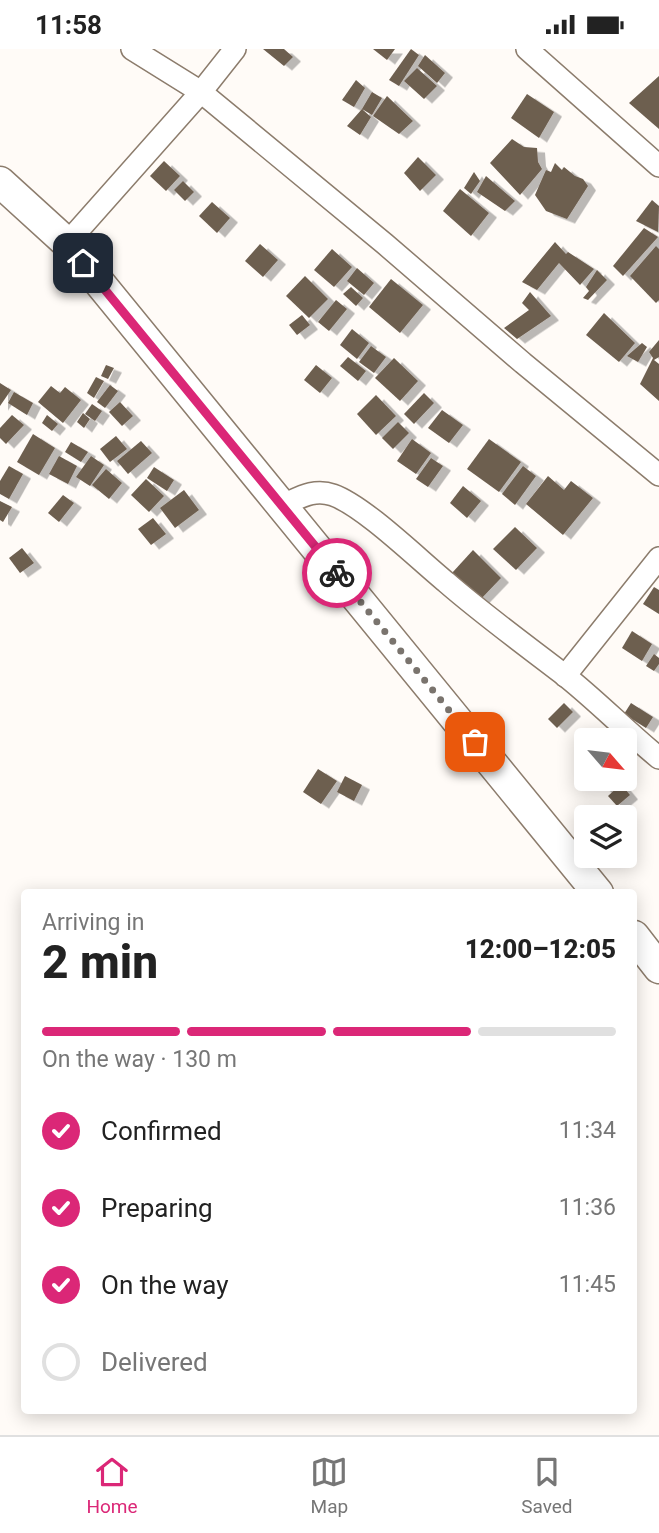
<!DOCTYPE html>
<meta charset="utf-8">
<style>
:root{--surface:#fff;--page:#f2f2f2;--text:#222;--muted:#767676;--line:#e0e0e0;--accent:#db2777}
body{margin:0;font-family:Roboto,sans-serif;background:var(--page);color:var(--text);height:100vh;display:flex;flex-direction:column;font-size:26px;white-space:nowrap}
*{box-sizing:border-box;margin:0}
p{font-size:23px;color:var(--muted)}
.icon{flex:none;width:38px;height:38px;fill:none;stroke:currentColor;stroke-width:2;stroke-linecap:round;stroke-linejoin:round}
.map{position:relative;flex:1;overflow:hidden}
.side{position:absolute;left:21px;top:840px;width:616px;height:525px;display:flex;flex-direction:column;background:var(--surface);border-radius:7px;box-shadow:0 4px 18px #0003}
.side>*{flex:none}
.needle{width:46px;rotate:118deg}
.fabs{position:absolute;left:574px;top:679px;display:grid;gap:14px}
.fabs a{display:grid;place-items:center;width:63px;height:63px;border-radius:7px;background:var(--surface);box-shadow:0 4px 18px #0003;font-size:35px}
.pin{position:absolute;display:grid;place-items:center;width:60px;height:60px;color:#fff;margin:-30px;border-radius:14px;box-shadow:0 4px 10px #0006}
.courier{position:absolute;display:grid;place-items:center;width:70px;height:70px;margin:-35px;border:5px solid #db2777;border-radius:50%;background:#fff;color:#222;box-shadow:0 2px 9px #0007}
.head em{font-style:normal;font-weight:800}
.head div{display:flex;flex-direction:column-reverse}
.head{display:flex;align-items:center;justify-content:space-between;height:119px;padding:0 21px}
h1{font-size:46px;font-weight:800;line-height:52px}
.bar{display:grid;grid-template-columns:repeat(4,1fr);gap:10px 7px;align-content:center;height:84px;padding:0 21px}
.bar i{height:9px;border-radius:5px;background:var(--line)}
.bar .current{background:var(--accent)}
.bar p{grid-column:span 4}
ol{padding:0 21px;list-style:none}
li{display:flex;align-items:center;gap:21px;height:77px}
li p{margin-inline-start:auto}
li .icon{padding:7px;border-radius:50%;background:var(--accent);color:#fff;stroke-width:4}
li:last-child{color:var(--muted)}
li i{width:38px;height:38px;border:4px solid var(--line);border-radius:50%}
.status{display:flex;justify-content:space-between;align-items:center;height:49px;padding:0 35px;background:var(--surface);direction:ltr}
.status svg{height:19px;fill:currentColor}
.menu{display:flex;justify-content:space-around;align-items:center;height:98px;border-top:2px solid var(--line);background:var(--surface);font-size:19px;color:var(--muted)}
.menu a{display:grid;justify-items:center;gap:4px}
.menu .current{color:var(--accent)}
.map>svg:first-child{display:block}
.building{fill:#6d5e4f;filter:url(#shadow)}
.lines{fill:none;stroke-linecap:round;stroke-linejoin:round}
.minor-casing{stroke:#8c7c6c;stroke-width:24}
.highway-casing{stroke:#8c7c6c;stroke-width:33}
.minor{stroke:#fff;stroke-width:21}
.highway{stroke:#fff;stroke-width:30}
.done{stroke:#7a746e;stroke-width:7;stroke-dasharray:0 12.6}
.route{stroke:#db2777;stroke-width:9}
</style>
<div class="status"><b>11:58</b><svg viewBox="0 0 49 12"><path d="M0 12V9h3v3zM5 12V6h3v6zM10 12V3h3v9zM15 12V0h3v12zM26 1h20v11H26zM47 4h2v5h-2z"/></svg></div>
<div class="map">
<svg width="659" height="1386" viewBox="0 0 659 1386">
<defs>
<filter id="shadow"><feDropShadow dx="8" dy="4.5" stdDeviation="0" flood-color="#0004"/></filter>
</defs>
<rect width="100%" height="100%" fill="#fffbf7"/>
<g class="building">
<path d="M263,0H284L293,8L284,17Z"/>
<path d="M373,0H395L387,11Z"/>
<path d="M411,0L419,6L399,37L389,31Z"/>
<path d="M425,6L445,24L437,34L418,17Z"/>
<path d="M417,19L437,37L424,50L404,32Z"/>
<path d="M659,27V80L629,54Z"/>
<path d="M356,31L365,39L354,58L342,51Z"/>
<path d="M372,43L382,49L372,66L362,60L371,68L360,86L347,77L362,60Z"/>
<path d="M527,45L554,63L539,89L511,69Z"/>
<path d="M387,47L413,72L399,85L373,67Z"/>
<path d="M512,90L524,98L537,99L538,113L542,120L520,146L490,114Z"/>
<path d="M418,108L436,126L420,142L404,124Z"/>
<path d="M164,112L180,127L166,142L150,127Z"/>
<path d="M555,114L562,121L564,118L575,127L583,130L588,137L567,170L546,162L535,146L546,121L551,123Z"/>
<path d="M474,123L480,132L471,145L464,139Z"/>
<path d="M486,127L515,152L505,162L477,143Z"/>
<path d="M183,132L194,143L185,152L174,141Z"/>
<path d="M460,140L489,164L471,187L443,162Z"/>
<path d="M652,151L659,157L658,183L636,172Z"/>
<path d="M212,153L230,169L217,184L199,167Z"/>
<path d="M644,179L658,188L623,227L613,217Z"/>
<path d="M555,193L566,205L568,203L594,220L580,236L559,214L537,241L522,233Z"/>
<path d="M260,195L278,211L263,228L245,212Z"/>
<path d="M656,197L659,200V251L656,254L630,227Z"/>
<path d="M332,200L352,218L334,238L314,221Z"/>
<path d="M357,219L374,234L364,246L347,232Z"/>
<path d="M597,221L607,231L588,251L583,249L589,242L586,238Z"/>
<path d="M305,227L328,250L309,269L286,247Z"/>
<path d="M391,230L423,256L400,284L369,258Z"/>
<path d="M351,238L363,249L356,257L343,245Z"/>
<path d="M530,243L551,267L517,290L504,279L529,261L522,254Z"/>
<path d="M336,251L347,260L329,282L318,273Z"/>
<path d="M604,264L635,294L619,313L586,286Z"/>
<path d="M302,266L310,276L297,286L289,276Z"/>
<path d="M352,280L369,294L357,310L340,296Z"/>
<path d="M659,291V308L654,311L659,315V352L640,335L653,309L649,303Z"/>
<path d="M642,294L647,298L638,313L627,307Z"/>
<path d="M371,297L386,308L374,324L359,313Z"/>
<path d="M348,308L366,322L358,332L340,317Z"/>
<path d="M394,309L418,332L400,352L375,329Z"/>
<path d="M106,316L114,319L108,330L101,327Z"/>
<path d="M316,316L332,329L320,344L304,331Z"/>
<path d="M96,328L104,332L94,349L87,344Z"/>
<path d="M0,334L11,341L0,357Z"/>
<path d="M110,336L118,342L105,359L97,353Z"/>
<path d="M51,337L60,344L65,338L81,351L63,374L38,353Z"/>
<path d="M14,343L33,354L27,366L8,354Z"/>
<path d="M424,344L434,354L414,375L404,365Z"/>
<path d="M376,346L396,367L376,386L357,365Z"/>
<path d="M120,353L133,367L122,377L109,363Z"/>
<path d="M92,355L102,362L95,372L85,365Z"/>
<path d="M442,361L463,376L449,394L428,379Z"/>
<path d="M83,364L90,370L84,379L77,373Z"/>
<path d="M12,366L24,376L6,395L0,389V379Z"/>
<path d="M47,366L58,375L52,382L42,374Z"/>
<path d="M398,373L409,384L393,400L382,389Z"/>
<path d="M33,385L55,399L39,426L17,413Z"/>
<path d="M116,387L127,400L110,413L100,400Z"/>
<path d="M412,390L431,404L416,425L397,412Z"/>
<path d="M489,390L521,413L499,443L467,420Z"/>
<path d="M141,392L152,404L128,425L117,412Z"/>
<path d="M71,393L88,403L81,413L65,403Z"/>
<path d="M59,407L77,417L68,435L49,425Z"/>
<path d="M91,407L104,416L90,437L76,428Z"/>
<path d="M431,409L443,417L428,438L416,430Z"/>
<path d="M9,417L23,425L9,450L0,445V432Z"/>
<path d="M523,417L536,427L515,456L502,445Z"/>
<path d="M154,418L174,431L167,442L147,429Z"/>
<path d="M106,420L122,434L109,450L92,436Z"/>
<path d="M548,427L564,441L571,432L593,449L563,486L526,455Z"/>
<path d="M146,430L164,447L149,463L131,446Z"/>
<path d="M463,437L481,452L467,469L450,454Z"/>
<path d="M184,441L199,461L175,479L160,459Z"/>
<path d="M63,446L74,454L59,473L48,464Z"/>
<path d="M0,452L12,458L3,473L0,471Z"/>
<path d="M153,469L166,485L151,496L138,480Z"/>
<path d="M515,478L537,499L516,521L493,500Z"/>
<path d="M22,499L34,514L20,524L9,509Z"/>
<path d="M473,501L501,529L480,551L452,524Z"/>
<path d="M654,538L659,541V565L643,555Z"/>
<path d="M632,582L652,595L642,612L622,599Z"/>
<path d="M654,605L659,609V615L654,622L646,617Z"/>
<path d="M564,654L573,663L557,679L548,670Z"/>
<path d="M631,654L653,668L646,679L624,665Z"/>
<path d="M318,720L337,732L321,755L303,743Z"/>
<path d="M345,727L362,736L354,752L337,743Z"/>
<path d="M595,730H614L617,733L606,742Z"/>
<path d="M621,735L630,746L617,757L608,747Z"/>
</g>
<g class="lines">
<defs>
<g id="minor">
<path d="M132,0L201,43L385,195L523,314L659,426"/>
<path d="M527,0L659,117"/>
<path d="M67,194L201,43L235,0"/>
<path d="M283,456C299,449 314,439 333,446C364,457 418,510 446,533C484,566 524,595 563,625C596,651 626,682 659,709"/>
<path d="M565,627L659,509"/>
</g>
<g id="highway">
<path d="M0,133L67,194L598,844"/>
<path d="M634,887L659,919"/>
</g>
</defs>
<use href="#minor" class="minor-casing"/>
<use href="#highway" class="highway-casing"/>
<use href="#minor" class="minor"/>
<use href="#highway" class="highway"/>
</g>
<g class="lines">
<path class="done" d="M337,524L475,693"/>
<path class="route" d="M83,214L337,524"/>
</g>
</svg>
<div class="fabs">
<a><svg class="needle" viewBox="-14 -14 28 28"><path d="M0-13l5 13h-10z" fill="#e53935"/><path d="M0 13l5-13h-10z" fill="#767676"/></svg></a>
<a><svg class="icon" aria-label="layers" viewBox="0 0 24 24"><path d="M12 4l9 5-9 5-9-5zM3 14l9 5 9-5"/></svg></a>
</div>
<div class="pin" style="left:475px;top:693px;background:#ea580c"><svg class="icon" aria-label="bag" viewBox="0 0 24 24"><path d="M5 8h14l-1 12H6zM9 8a3 3 0 0 1 6 0"/></svg></div>
<div class="pin" style="left:83px;top:214px;background:#1f2937"><svg class="icon" aria-label="home" viewBox="0 0 24 24"><path d="M3 11l9-7 9 7M6 9v11h12V9"/></svg></div>
<div class="courier" style="left:337px;top:524px"><svg class="icon" aria-label="bike" viewBox="0 0 24 24"><circle cx="6" cy="16" r="4"/><circle cx="18" cy="16" r="4"/><path d="M6 16l4-8h5l3 8M10 8l3 8H6M13 5h3"/></svg></div>
<section class="side">
<div class="head"><div><h1>2 min</h1><p>Arriving in</p></div><em>12:00–12:05</em></div>
<div class="bar"><i class="current"></i><i class="current"></i><i class="current"></i><i></i><p>On the way · 130 m</p></div>
<ol>
<li><svg class="icon" aria-label="check" viewBox="0 0 24 24"><path d="M5 12l5 5 9-10"/></svg>Confirmed<p>11:34</p></li>
<li><svg class="icon" aria-label="check" viewBox="0 0 24 24"><path d="M5 12l5 5 9-10"/></svg>Preparing<p>11:36</p></li>
<li><svg class="icon" aria-label="check" viewBox="0 0 24 24"><path d="M5 12l5 5 9-10"/></svg>On the way<p>11:45</p></li>
<li><i></i>Delivered</li>
</ol>
</section>
</div>
<nav class="menu">
<a class="current"><svg class="icon" aria-label="home" viewBox="0 0 24 24"><path d="M3 11l9-7 9 7M6 9v11h12V9"/></svg>Home</a>
<a><svg class="icon" aria-label="map" viewBox="0 0 24 24"><path d="M3 6l6-2 6 2 6-2v14l-6 2-6-2-6 2zM9 4v14M15 6v14"/></svg>Map</a>
<a><svg class="icon" aria-label="saved" viewBox="0 0 24 24"><path d="M7 4h10v16l-5-4-5 4z"/></svg>Saved</a>
</nav>
